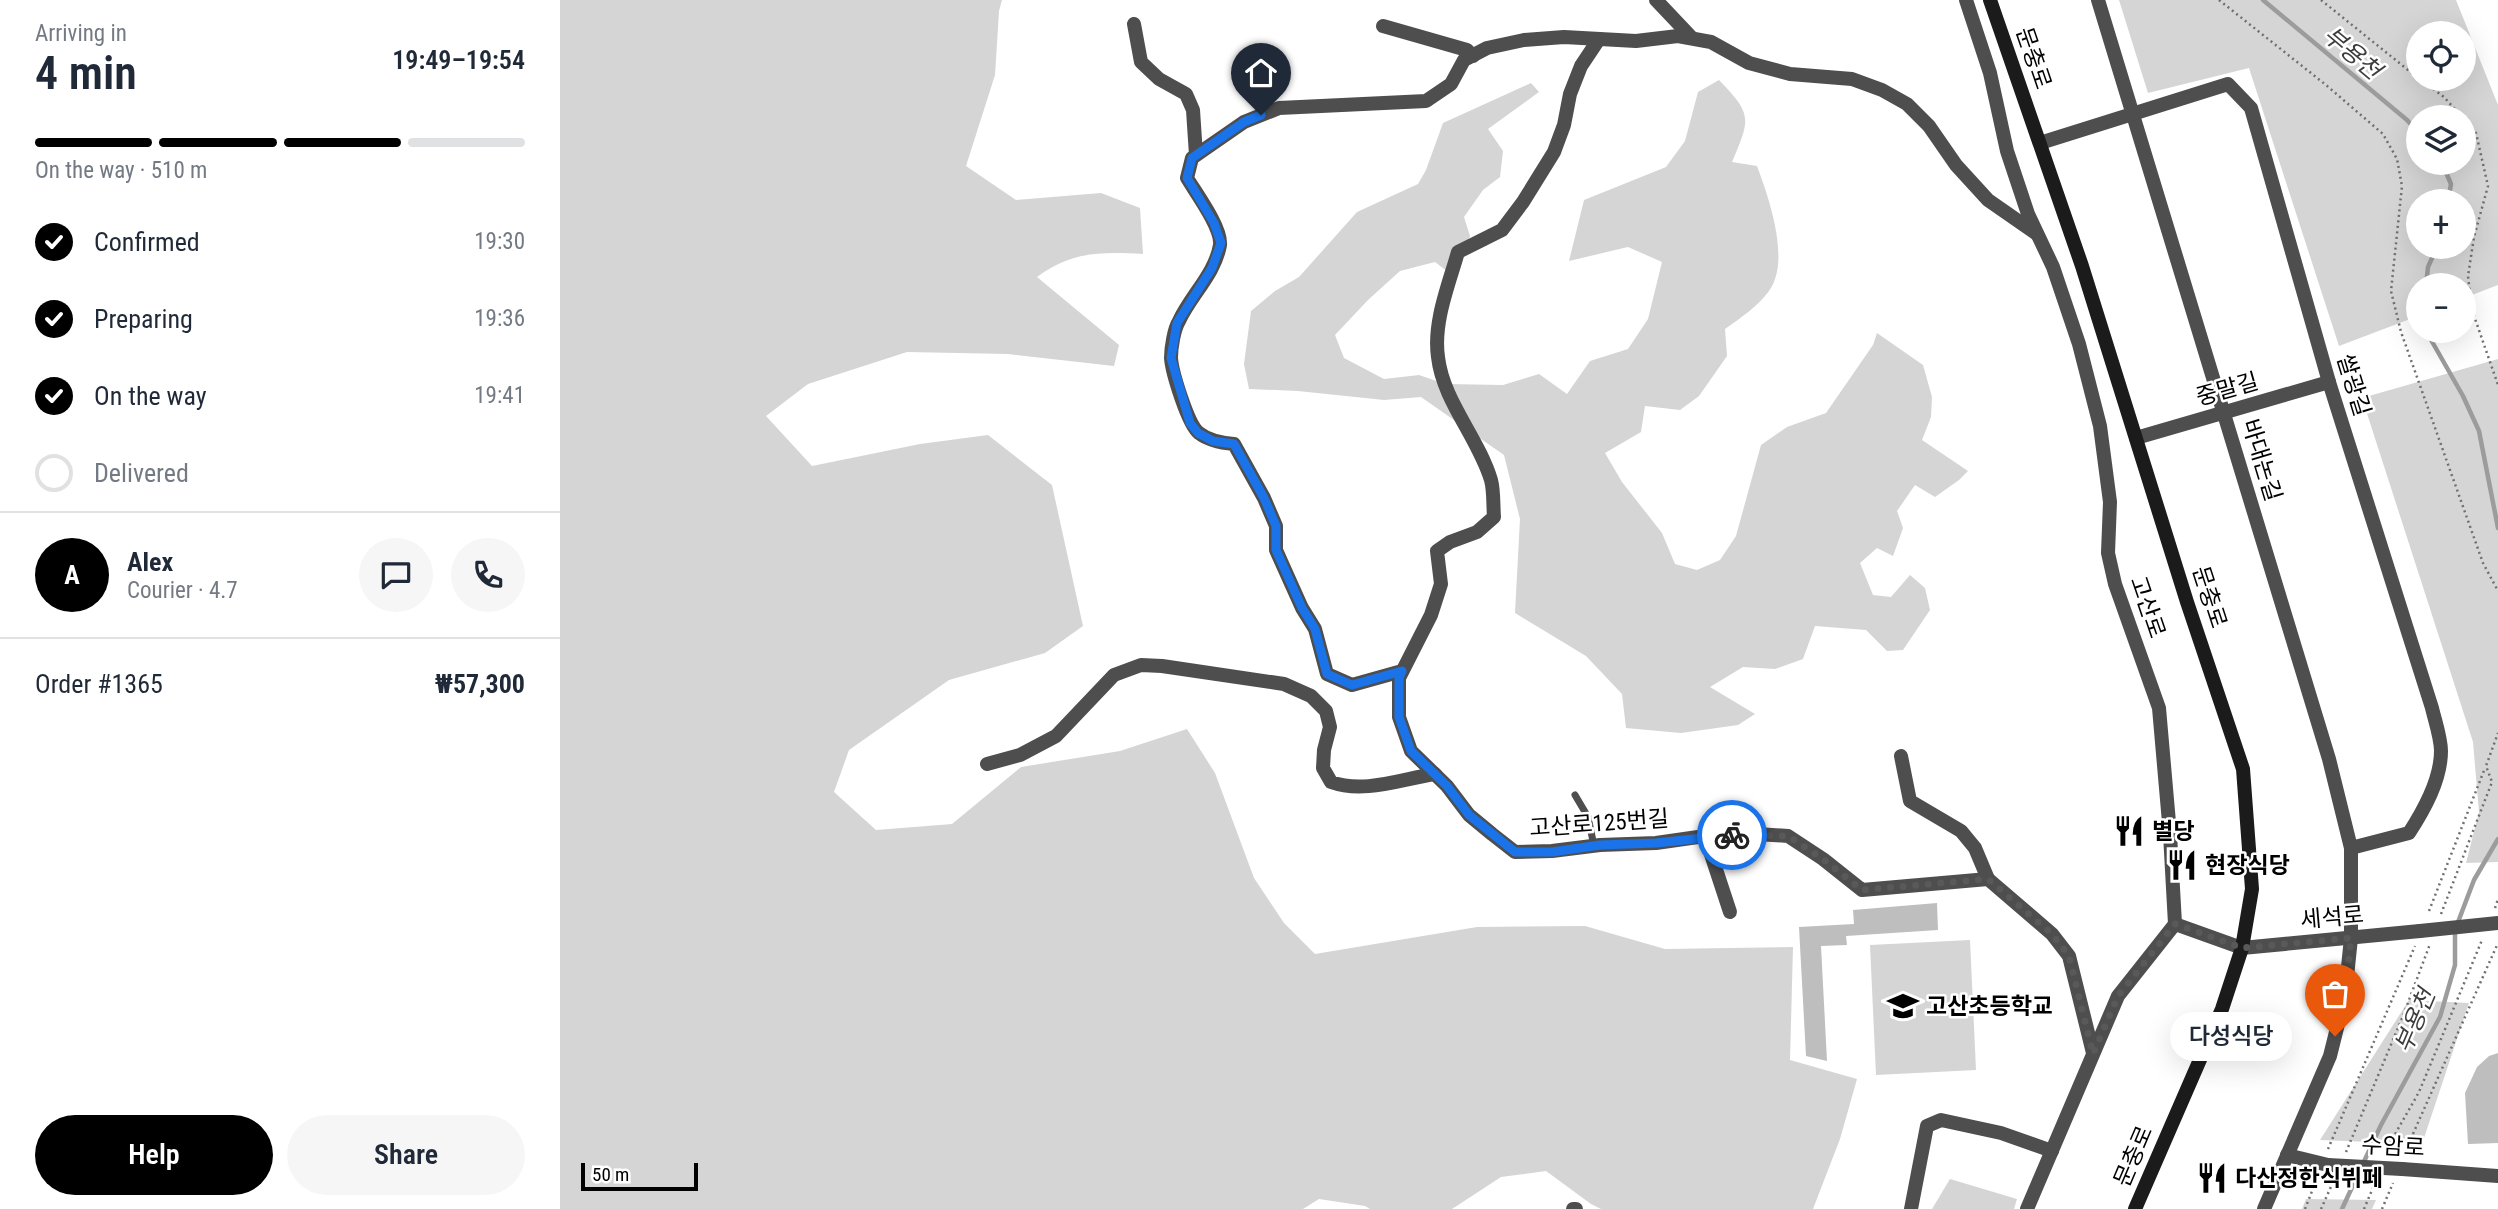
<!DOCTYPE html>
<meta charset="utf-8">
<style>
:root{--surface:#fff;--page:#f6f6f7;--text:#1f2937;--muted:#747a83;--line:#e0e1e3;--accent:#000}
body{margin:0;font-family:"Roboto Condensed","Noto Sans KR",sans-serif;background:var(--page);color:var(--text);height:100vh;display:flex;flex-direction:column;font-size:26px;white-space:nowrap}
*{box-sizing:border-box;margin:0}
p{font-size:23px;color:var(--muted)}
.icon{flex:none;width:38px;height:38px;fill:none;stroke:currentColor;stroke-width:2;stroke-linecap:round;stroke-linejoin:round}
.map{position:relative;flex:1;overflow:hidden}
.drawer{display:flex;flex-direction:column;background:var(--surface);width:560px}
.drawer>*{flex:none}
.fabs{position:absolute;left:1846px;top:21px;display:grid;gap:14px}
.fabs a{display:grid;place-items:center;width:70px;height:70px;border-radius:50%;background:var(--surface);box-shadow:0 7px 28px #0002;font-size:35px}
.scale{position:absolute;left:21px;bottom:18px;width:117px;box-sizing:border-box;padding-left:7px;border:4px solid #000;border-top:0;font-size:19px;line-height:24px;white-space:nowrap;color:#000;-webkit-text-stroke:5px #fff;paint-order:stroke}
.pin{position:absolute;display:grid;place-items:center;width:60px;height:60px;color:#fff;margin:-72px -30px;border-radius:50% 50% 50% 0;rotate:-45deg;box-shadow:0 0 7px #0007}
.pin .icon{rotate:45deg}
.courier{position:absolute;display:grid;place-items:center;width:70px;height:70px;margin:-35px;border:5px solid #1a73e8;border-radius:50%;background:#fff;color:#222;box-shadow:0 2px 9px #0007}
.bubble{position:absolute;height:49px;border-radius:24px;background:var(--surface);box-shadow:0 7px 28px #0002;font-size:23px;font-weight:600;line-height:49px;text-align:center}
.headline em{font-style:normal;font-weight:600}
.headline div{display:flex;flex-direction:column-reverse}
.headline{display:flex;align-items:center;justify-content:space-between;height:119px;padding:0 35px}
h1{font-size:46px;font-weight:600;line-height:52px}
.bar{display:grid;grid-template-columns:repeat(4,1fr);gap:10px 7px;align-content:center;height:84px;padding:0 35px}
.bar i{height:9px;border-radius:5px;background:var(--line)}
.bar .on{background:var(--accent)}
.bar p{grid-column:span 4}
.line{display:flex;align-items:center;gap:18px;padding:0 35px;border-top:2px solid var(--line)}
.line div{flex:1}
.round{display:grid;place-items:center;flex:none;width:74px;height:74px;border-radius:37px;background:var(--page)}
ol{padding:0 35px;list-style:none}
li{display:flex;align-items:center;gap:21px;height:77px}
li p{margin-inline-start:auto}
li .icon{padding:7px;border-radius:50%;background:var(--accent);color:#fff;stroke-width:4}
li:last-child{color:var(--muted)}
li i{width:38px;height:38px;border:4px solid var(--line);border-radius:50%}
.primary-button{display:flex;gap:14px;margin-top:auto;padding:14px 35px}
.primary-button a{flex:1;height:80px;border-radius:42px;background:var(--accent);color:#fff;font-size:28px;font-weight:600;line-height:80px;text-align:center}
.primary-button a+a{background:var(--page);color:var(--text)}
main{display:flex;flex:1;min-height:0}
.map>svg:first-child{display:block}
.green{fill:#d5d5d5;fill-rule:evenodd}
.lines{fill:none;stroke-linecap:round;stroke-linejoin:round}
.stream{stroke:#9c9c9c;stroke-width:4.5}
.building{fill:#bebebe}
.path{stroke:#707070;stroke-width:2.5;stroke-dasharray:2 3.5;stroke-linecap:butt}
.lane{stroke:#4e4e4e;stroke-width:7}
.street{stroke:#4e4e4e;stroke-width:14}
.secondary{stroke:#1b1b1b;stroke-width:14}
.street-bridge{stroke:#4e4e4e;stroke-width:14}
.done{stroke:#595959;stroke-width:7;stroke-dasharray:0 12.6}
.route{stroke:#1a73e8;stroke-width:9}
.labels{text-anchor:middle;stroke-width:5;stroke-linejoin:round;paint-order:stroke}
.street-label{font-size:23px;fill:#000;stroke:#fff}
.poi-label{font-size:23px;font-weight:bold;fill:#000;stroke:#fff;text-anchor:start}
.water-label{font-size:24px;font-style:italic;fill:#3d3d3d;stroke:#fff}
</style>
<main>
<section class="drawer">
<div class="headline"><div><h1>4 min</h1><p>Arriving in</p></div><em>19:49–19:54</em></div>
<div class="bar"><i class="on"></i><i class="on"></i><i class="on"></i><i></i><p>On the way · 510 m</p></div>
<ol>
<li><svg class="icon" aria-label="check" viewBox="0 0 24 24"><path d="M5 12l5 5 9-10"/></svg>Confirmed<p>19:30</p></li>
<li><svg class="icon" aria-label="check" viewBox="0 0 24 24"><path d="M5 12l5 5 9-10"/></svg>Preparing<p>19:36</p></li>
<li><svg class="icon" aria-label="check" viewBox="0 0 24 24"><path d="M5 12l5 5 9-10"/></svg>On the way<p>19:41</p></li>
<li><i></i>Delivered</li>
</ol>
<div class="line" style="height:126px"><b class="round" style="background:var(--accent);color:#fff">A</b><div><b>Alex</b><p>Courier · 4.7</p></div><a class="round"><svg class="icon" aria-label="chat" viewBox="0 0 24 24"><path d="M4 5h16v11H9l-5 4z"/></svg></a><a class="round"><svg class="icon" aria-label="phone" viewBox="0 0 24 24"><path d="M5 4h4l2 5-3 2q2 4 5 5l2-3 5 2v4C11 20 4 13 5 4z"/></svg></a></div>
<div class="line" style="height:91px"><div>Order #1365</div><b>₩57,300</b></div>
<div class="primary-button"><a>Help</a><a>Share</a></div>
</section>
<div class="map">
<svg width="1938" height="1209" viewBox="0 0 1938 1209">
<rect width="100%" height="100%" fill="#fff"/>
<g class="green">
<path d="M0,0H442L439,11L435,75L406,166L456,200L541,193L580,208L583,254C541,252 512,251 477,277L559,345L554,366L448,354L347,352L248,384L206,416L252,466L360,444L428,435L492,485L523,626L485,653L389,680L289,750L274,792L316,830L392,824L461,767L560,751L627,729L655,773L694,878L724,923L755,954L917,927L1025,926L1105,949L1233,947L1230,1060L1297,1079L1280,1139L1253,1209H1041L1031,1204L986,1171L941,1177L892,1209H810L805,1206L759,1199L743,1209H0Z"/>
<path d="M1559,0H1896L1938,105V285L1904,298V285H1858V316L1779,346L1689,68L1588,93ZM1858,33H1904V79H1858ZM1858,117H1904V163H1858ZM1904,201V247H1858V201Z"/>
<path d="M1159,80C1193,115 1190,119 1172,162L1197,166C1208,195 1226,248 1215,279C1209,299 1182,317 1165,329L1167,356L1139,396L1120,410L1085,406L1081,432L1045,453L1062,482L1102,533L1115,564L1137,570L1160,560L1176,536L1201,445L1227,427L1266,413L1313,345L1317,333L1363,365L1372,397L1371,417L1362,440L1408,471L1399,480L1375,497L1355,485L1337,511L1343,528L1333,556L1317,548L1300,563L1313,595L1331,597L1350,575L1365,588L1370,610L1343,650L1327,651L1306,630L1255,626L1243,659L1215,669L1183,667L1150,687L1195,714L1178,725L1121,733L1066,728L1062,694L1026,656L955,613L960,519L944,455L861,397L824,400L738,391L689,389L684,364L691,311L715,291L739,277L797,212L858,184L866,170L883,123L971,83L979,92L928,129L943,151L940,177L923,190L904,217L910,236L896,278L875,262L840,271L808,300L775,335L784,358L824,379L859,375L885,384L943,385L979,374L1007,394L1030,361L1068,349L1088,319L1102,262L1068,247L1009,261L1024,200L1106,167L1125,141L1138,92Z"/>
<path d="M1938,359V862L1906,863L1919,812L1913,742L1802,398Z"/>
<path d="M1410,940L1416,1070L1316,1075L1310,945Z"/>
<path d="M1849,1000L1909,1003L1862,1144L1760,1140Z"/>
<path d="M1390,1179L1457,1199L1454,1209H1372Z"/>
<path d="M1746,1199L1816,1200L1812,1209H1742Z"/>
</g>
<g class="lines">
<g class="stream">
<path d="M1703,0L1847,120L1858,132"/>
<path d="M1882,163L1891,184L1888,201"/>
<path d="M1866,285L1868,267L1877,247"/>
<path d="M1866,331L1903,396L1919,431L1938,528"/>
<path d="M1782,1209L1821,1125L1880,1017L1895,965V930L1914,880L1938,839"/>
</g>
</g>
<g class="building">
<path d="M1377,903L1378,930L1286,936L1287,945L1261,946L1267,1061L1246,1056L1239,927L1294,924L1293,910Z"/>
<path d="M1938,1053V1143L1908,1144L1905,1093L1917,1067L1929,1056Z"/>
</g>
<g class="lines">
<g class="path">
<path d="M1659,0L1766,85L1823,134L1837,159L1842,186L1831,291L1841,332L1923,563L1938,591"/>
<path d="M1761,0L1858,78"/>
<path d="M1860,79L1884,97L1902,117"/>
<path d="M1904,120L1916,133L1928,186L1914,237L1908,276L1912,310L1938,385"/>
<path d="M1935,908L1938,899"/>
<path d="M1869,911L1925,768"/>
<path d="M1881,914L1932,782L1926,766L1938,733"/>
<path d="M1768,1149L1855,946"/>
<path d="M1786,1152L1843,1016L1870,944"/>
<path d="M1826,1154L1834,1136L1859,1092L1922,940"/>
<path d="M1844,1154L1938,943"/>
<path d="M1745,1209L1758,1176"/>
<path d="M1761,1209L1774,1180"/>
<path d="M1804,1209L1815,1183"/>
<path d="M1822,1209L1833,1183"/>
</g>
<path class="lane" d="M1015,795L1028,817L1034,846"/>
<g class="street">
<path d="M1096,0L1132,38"/>
<path d="M1406,0L1430,73L1447,151L1468,214L1493,267L1519,344L1540,426L1550,502L1548,553L1555,584L1599,708L1610,834L1615,924L1558,996L1467,1209"/>
<path d="M1538,0L1769,759L1791,848V938L1785,996L1770,1056L1704,1209"/>
<path d="M574,24L581,62L599,79L626,94L633,110L636,155"/>
<path d="M823,26L907,50L913,56"/>
<path d="M1039,39L1021,66L1010,94L1004,125L994,152L963,202L942,230L898,252C889,284 873,322 878,357C883,401 918,437 931,480C934,491 933,505 934,517L917,532L890,542L877,551L881,584L871,615L839,678V717L851,751L887,786L909,815L932,834L955,852L992,851L1040,845L1096,843L1145,836L1197,834L1228,836L1263,859L1302,890L1428,879L1492,934L1509,956L1533,1053"/>
<path d="M1480,143L1668,84L1691,108L1769,382L1872,708C1875,721 1881,738 1881,751C1881,780 1864,810 1849,833L1791,848"/>
<path d="M1576,438L1769,382"/>
<path d="M842,671L792,685L767,674L755,629L742,608L716,550V526L704,498L674,444C662,443 649,441 639,433C628,425 612,372 611,358C611,348 614,329 619,321C631,295 655,274 660,245C662,228 636,193 627,178L632,158L684,122L719,108L866,101L891,84L904,60L927,48L964,40L1004,37L1076,41L1118,36L1151,42L1189,63L1230,74L1292,79L1322,90L1347,104L1369,126L1396,165L1428,200L1477,234"/>
<path d="M1341,756L1350,801L1401,831L1415,848L1428,879"/>
<path d="M427,764L460,755L496,736L554,675L581,665L602,666L724,684L751,696L766,711L770,727L764,750L763,768L771,782C804,794 841,779 875,774"/>
<path d="M1145,836L1170,912"/>
<path d="M1615,924L1682,948L1860,931"/>
<path d="M1727,1155L1768,1165"/>
<path d="M1842,1169L1938,1176"/>
<path d="M1013,1209H1016"/>
<path d="M1351,1209L1367,1126L1381,1120L1441,1133L1492,1151"/>
</g>
<path class="secondary" d="M1430,0L1522,266L1627,602L1683,769L1692,889L1682,948L1662,1009L1575,1209"/>
<g class="street-bridge">
<path d="M1860,931L1938,923"/>
<path d="M1768,1165L1842,1169"/>
</g>
</g>
<g class="lines">
<path class="done" d="M1172,835L1228,836L1263,859L1302,890L1428,879L1492,934L1509,956L1533,1054L1558,996L1615,924L1682,948L1791,938L1785,996L1775,1036"/>
<path class="route" d="M701,115L684,122L632,158L627,178L654,223L661,243L652,268L617,323L611,358L630,423L638,433L653,441L674,444L704,498L716,526V550L742,608L755,629L767,674L792,685L842,671L839,678V717L851,751L887,786L909,815L955,852H992L1040,845L1096,843L1172,835"/>
</g>
<defs>
<symbol id="restaurant-bare" viewBox="-9 -9 18 18"><path d="M-5-6h1v4h1v-4h1v4h1v-4h1v5L-1.5 .5V6h-2V.5L-5-1ZM5-6V6H3V1.5H1.5Q1.5-4 5-6Z" fill="#000" stroke="#fff" stroke-width="2.5" paint-order="stroke"/></symbol>
<symbol id="school-bare" viewBox="-9 -9 18 18"><path d="M0-5L7-2L0 1L-7-2ZM-4 1L0 2.5L4 1V4Q0 6-4 4Z" fill="#000" stroke="#fff" stroke-width="2.5" paint-order="stroke"/></symbol>
</defs>
<g fill-rule="evenodd">
<use href="#restaurant-bare" x="1547" y="809" width="44" height="44"/>
<use href="#restaurant-bare" x="1600" y="843" width="44" height="44"/>
<use href="#school-bare" x="1321" y="984" width="44" height="44"/>
<use href="#restaurant-bare" x="1630" y="1156" width="44" height="44"/>
</g>
<g class="labels">
<g class="street-label">
<text transform="translate(1474 58) rotate(71)" y="8">문충로</text>
<text transform="translate(1794 385) rotate(73)" y="8">쌀광길</text>
<text transform="translate(1667 389) rotate(-16)" y="8">중말길</text>
<text transform="translate(1702 460) rotate(73)" y="8">바대논길</text>
<text transform="translate(1650 597) rotate(72)" y="8">문충로</text>
<text transform="translate(1588 607) rotate(71)" y="8">고산로</text>
<text transform="translate(1039 823) rotate(-4)" y="8">고산로125번길</text>
<text transform="translate(1772 917) rotate(-5)" y="8">세석로</text>
<text transform="translate(1833 1146) rotate(3)" y="8">수암로</text>
<text transform="translate(1573 1156) rotate(-67)" y="8">문충로</text>
</g>
<g class="poi-label">
<text x="1592" y="839">별당</text>
<text x="1645" y="873">현장식당</text>
<text x="1366" y="1014">고산초등학교</text>
<text x="1675" y="1186">다산정한식뷔페</text>
</g>
<g class="water-label">
<text transform="translate(1792 53) rotate(40)" y="8">부용천</text>
<text transform="translate(1855 1021) rotate(-67)" y="8">부용천</text>
</g>
</g>
</svg>
<div class="fabs">
<a><svg class="icon" aria-label="locate" viewBox="0 0 24 24"><circle cx="12" cy="12" r="6"/><path d="M12 2v4M12 18v4M2 12h4M18 12h4"/></svg></a>
<a><svg class="icon" aria-label="layers" viewBox="0 0 24 24"><path d="M12 4l9 5-9 5-9-5zM3 14l9 5 9-5"/></svg></a>
<a>+</a>
<a>−</a>
</div>
<div class="scale">50 m</div>
<div class="pin" style="left:1775px;top:1036px;background:#ea580c"><svg class="icon" aria-label="bag" viewBox="0 0 24 24"><path d="M5 8h14l-1 12H6zM9 8a3 3 0 0 1 6 0"/></svg></div>
<div class="pin" style="left:701px;top:115px;background:#1f2937"><svg class="icon" aria-label="home" viewBox="0 0 24 24"><path d="M3 11l9-7 9 7M6 9v11h12V9"/></svg></div>
<div class="courier" style="left:1172px;top:835px"><svg class="icon" aria-label="bike" viewBox="0 0 24 24"><circle cx="6" cy="16" r="4"/><circle cx="18" cy="16" r="4"/><path d="M6 16l4-8h5l3 8M10 8l3 8H6M13 5h3"/></svg></div>
<div class="bubble" style="left:1610px;top:1012px;width:122px">다성식당</div>
</div>
</main>
